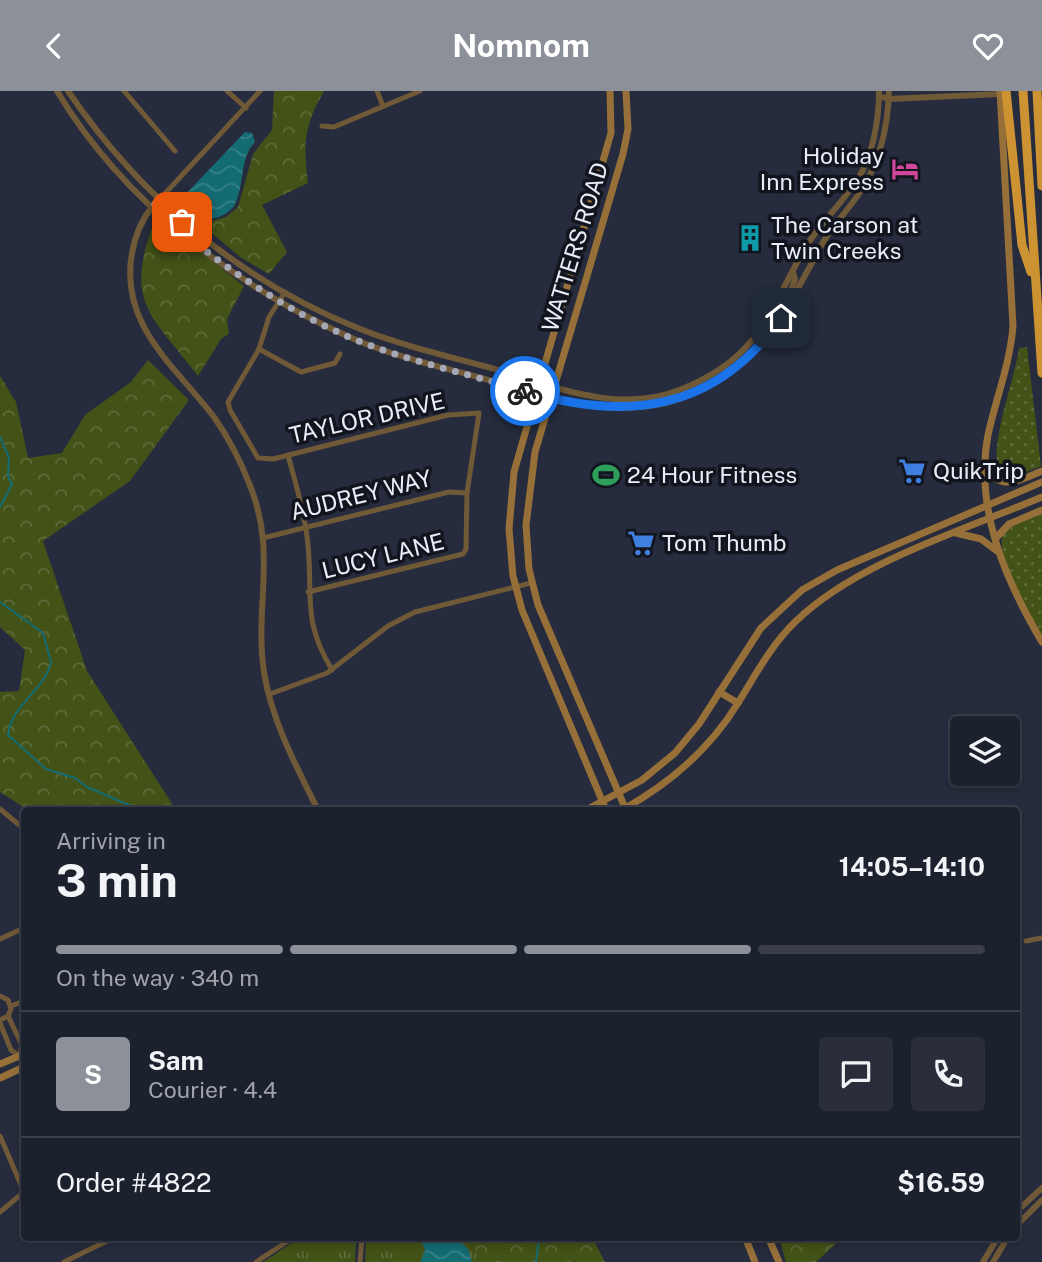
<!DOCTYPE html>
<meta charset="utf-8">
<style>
:root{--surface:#1c212e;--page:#292e3a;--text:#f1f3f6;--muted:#a0a3aa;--line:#3a3e4a;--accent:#8c9099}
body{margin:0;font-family:"Public Sans",sans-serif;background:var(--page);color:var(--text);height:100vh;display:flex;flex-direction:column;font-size:26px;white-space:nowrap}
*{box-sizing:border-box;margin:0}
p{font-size:23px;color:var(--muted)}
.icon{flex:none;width:38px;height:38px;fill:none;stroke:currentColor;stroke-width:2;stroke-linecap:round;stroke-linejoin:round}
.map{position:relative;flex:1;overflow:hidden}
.panel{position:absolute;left:21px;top:716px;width:999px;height:434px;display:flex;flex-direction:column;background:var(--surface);border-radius:7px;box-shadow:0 4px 10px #0003,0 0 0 2px var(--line)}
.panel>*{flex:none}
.tools{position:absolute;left:950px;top:625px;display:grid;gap:14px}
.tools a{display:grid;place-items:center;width:70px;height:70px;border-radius:7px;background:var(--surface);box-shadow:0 4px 10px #0003,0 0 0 2px var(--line);font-size:35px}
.pin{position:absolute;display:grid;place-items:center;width:60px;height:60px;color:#fff;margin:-30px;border-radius:14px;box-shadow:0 4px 10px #0006}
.courier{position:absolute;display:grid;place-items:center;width:70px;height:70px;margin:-35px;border:5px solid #1a73e8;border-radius:50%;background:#fff;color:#222;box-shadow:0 2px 9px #0007}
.head em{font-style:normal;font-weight:700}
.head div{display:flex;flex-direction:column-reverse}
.head{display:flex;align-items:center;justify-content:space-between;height:119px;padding:0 35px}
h1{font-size:46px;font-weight:700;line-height:52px}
.bar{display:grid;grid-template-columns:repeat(4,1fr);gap:10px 7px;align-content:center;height:84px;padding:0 35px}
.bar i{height:9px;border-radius:5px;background:var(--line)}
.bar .selected{background:var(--accent)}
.bar p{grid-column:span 4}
.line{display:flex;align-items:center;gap:18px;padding:0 35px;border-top:2px solid var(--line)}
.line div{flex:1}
.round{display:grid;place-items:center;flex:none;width:74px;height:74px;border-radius:7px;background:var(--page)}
header{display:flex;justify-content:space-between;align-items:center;height:91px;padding:0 35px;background:var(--accent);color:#fff;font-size:32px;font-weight:700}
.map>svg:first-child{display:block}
.grass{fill:url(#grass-dots)}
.forest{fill:url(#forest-crowns)}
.park{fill:url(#park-tufts)}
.water{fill:url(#water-waves)}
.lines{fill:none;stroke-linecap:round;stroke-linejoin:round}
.stream{stroke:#146c73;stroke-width:2}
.minor{stroke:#705937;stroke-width:5}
.tertiary{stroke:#705937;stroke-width:6}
.secondary{stroke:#967038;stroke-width:7}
.motorway{stroke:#cd9333;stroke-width:9}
.done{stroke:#a5a9b7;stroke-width:7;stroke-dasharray:0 12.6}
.route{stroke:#1a73e8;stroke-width:9}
.labels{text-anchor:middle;stroke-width:7;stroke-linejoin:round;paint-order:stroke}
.poi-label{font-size:23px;fill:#e9edf9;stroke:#12151d;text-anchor:start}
.street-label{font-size:23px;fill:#e9edf9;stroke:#12151d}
</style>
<header><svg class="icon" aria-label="back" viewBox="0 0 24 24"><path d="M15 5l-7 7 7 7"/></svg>Nomnom<svg class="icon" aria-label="heart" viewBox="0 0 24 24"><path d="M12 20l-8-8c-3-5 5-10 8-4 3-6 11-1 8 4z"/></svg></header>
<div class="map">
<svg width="1042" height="1171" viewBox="0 0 1042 1171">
<defs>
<pattern id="grass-dots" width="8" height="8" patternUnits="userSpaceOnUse" patternTransform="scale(1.75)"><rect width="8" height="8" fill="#435217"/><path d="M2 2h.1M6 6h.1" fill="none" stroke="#5e6b3a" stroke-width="1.8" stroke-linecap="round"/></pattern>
<pattern id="forest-crowns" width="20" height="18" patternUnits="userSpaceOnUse" patternTransform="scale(1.75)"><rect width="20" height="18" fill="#435217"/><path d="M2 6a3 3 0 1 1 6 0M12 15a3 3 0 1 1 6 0" fill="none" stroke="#5e6b3a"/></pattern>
<pattern id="park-tufts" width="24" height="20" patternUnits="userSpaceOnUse" patternTransform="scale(1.75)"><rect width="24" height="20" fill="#435217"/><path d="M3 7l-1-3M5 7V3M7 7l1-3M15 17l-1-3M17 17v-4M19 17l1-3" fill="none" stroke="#5e6b3a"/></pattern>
<pattern id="water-waves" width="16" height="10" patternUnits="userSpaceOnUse" patternTransform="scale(1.75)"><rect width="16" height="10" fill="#146c73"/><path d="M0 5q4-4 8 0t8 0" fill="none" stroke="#368188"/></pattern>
</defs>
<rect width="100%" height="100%" fill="#262c3d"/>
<g class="grass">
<path d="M1027,256L1041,375L1012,387L1000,381C987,359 1016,285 1019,257Z"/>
<path d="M1042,423V545C1028,523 989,460 1006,437Z"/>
</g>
<g class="forest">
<path d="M274,0H324C304,35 303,52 308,92L262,114L287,161L269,183L240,166L201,133L226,126L238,116L253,63L272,39Z"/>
<path d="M156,126L244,195L227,228L229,243L221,248L198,285C149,221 123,212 156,126Z"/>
<path d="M148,269L189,309L130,390L43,450L87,580L176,719H28L0,701V601L19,600L25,559L0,536V285L16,311L28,367L62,362L85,324L131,291Z"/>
<path d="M465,1146H592L605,1171H475Z"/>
<path d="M779,1146H843L816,1171H786Z"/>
</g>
<g class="park">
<path d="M301,1146H356L355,1171H263Z"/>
<path d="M388,1146H470L481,1171H365L366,1151Z"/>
</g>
<g class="water">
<path d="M245,41L252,42L255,51C239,67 245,96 234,115C220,133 184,135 181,108Z"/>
<path d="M426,1146L457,1147L468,1158L472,1171H420L425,1160L422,1151Z"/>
</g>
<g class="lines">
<g class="stream">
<path d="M0,346L9,367L8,385L12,393L0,416"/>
<path d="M0,511L43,542L51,571C44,601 12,612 8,644L46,678L75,687L87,696L140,719"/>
<path d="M536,1171L539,1146"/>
</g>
<g class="minor">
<path d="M124,0L175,60"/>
<path d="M227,0L246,17"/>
<path d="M377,0L383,15"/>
<path d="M322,35L334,36L420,0"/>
<path d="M159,109L260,0"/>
<path d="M285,201L269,226L259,258L228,311L230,319L258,367L273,368L448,324L479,322L467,402L466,458L463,463L308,501"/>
<path d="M259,258L301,281L335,272L340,263"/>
<path d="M288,364C296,394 305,423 308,454C313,507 302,529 332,579"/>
<path d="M263,447L449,401L467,402"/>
<path d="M270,603L327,582L388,535L415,521L531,492"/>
<path d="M0,718L24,738"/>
<path d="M0,848L24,837"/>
<path d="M1026,850L1042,847"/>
<path d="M0,905L8,909L11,918L8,925L0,929"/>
<path d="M11,915L24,910"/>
<path d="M0,932L11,959L19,965L22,954L8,925"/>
<path d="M0,1045L24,1101"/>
<path d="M0,1121L24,1101"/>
<path d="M64,1171L115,1146"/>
<path d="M256,1171L294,1146"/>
<path d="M360,1171L362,1146"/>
</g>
<g class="tertiary">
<path d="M57,0C123,111 237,197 354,248C400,268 451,278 499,292C563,311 631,332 696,301C760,271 789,215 821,155C831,135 848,120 860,101C880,71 888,35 889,0"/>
<path d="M68,0C141,107 240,190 360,238C406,256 455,267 502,280C560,298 622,323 682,298C759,267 767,224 804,159C819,133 841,114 857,89C873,66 879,28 879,0"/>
<path d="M879,5L889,8L1000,3"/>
<path d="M153,115C142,128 135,145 132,162C119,234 175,275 214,326C228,346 240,369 249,392C278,461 254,514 264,581C271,628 297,677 318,719"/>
<path d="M787,212L795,188L793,182"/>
<path d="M1017,1120L1042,1097"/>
<path d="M1017,1134L1042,1109"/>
<path d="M983,1171L998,1146"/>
<path d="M993,1171L1008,1146"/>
</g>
<g class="secondary">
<path d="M626,0L628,38L623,63L535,361L526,434L529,478L538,514L626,719"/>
<path d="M1000,0L1013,235C1010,273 996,307 988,344C974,418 1006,490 1042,551"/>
<path d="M986,377C1002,401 1020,389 1042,380"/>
<path d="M956,442L981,448L997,460"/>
<path d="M996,447L1009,433L1042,419"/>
<path d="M719,601L738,612"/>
<path d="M586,719L642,689L675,662L699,633L761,537L802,499L837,479L1042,391"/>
<path d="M606,719L522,519L513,485L509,438L514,381L611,42L610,0"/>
<path d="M622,719C669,693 710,658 738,612C756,583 771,554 796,530C857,471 964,439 1042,406"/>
<path d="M0,973L24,963"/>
<path d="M0,987L24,976"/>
<path d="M745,1146L755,1171"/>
<path d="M768,1146L779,1171"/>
</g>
<g class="motorway">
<path d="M1006,0L1022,154L1031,181"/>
<path d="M1023,0L1042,282"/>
<path d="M1037,0L1042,95"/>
</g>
</g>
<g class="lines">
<path class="done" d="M182,131L159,109L152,116C214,169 280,218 356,249C411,271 469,283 525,300"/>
<path class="route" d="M525,300C627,331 716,320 781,227"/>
</g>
<defs>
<symbol id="hotel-bare" viewBox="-9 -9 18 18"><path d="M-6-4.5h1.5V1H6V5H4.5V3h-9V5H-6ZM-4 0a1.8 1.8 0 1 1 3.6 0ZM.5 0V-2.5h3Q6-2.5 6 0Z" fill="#d1479c" stroke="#12151d" stroke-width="2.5" paint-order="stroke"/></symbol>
<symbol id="building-bare" viewBox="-9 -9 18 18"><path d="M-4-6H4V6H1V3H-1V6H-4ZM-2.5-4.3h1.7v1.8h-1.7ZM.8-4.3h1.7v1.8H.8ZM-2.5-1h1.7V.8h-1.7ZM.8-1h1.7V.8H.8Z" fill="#0f9aa8" stroke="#12151d" stroke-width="2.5" paint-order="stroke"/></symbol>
<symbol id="supermarket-bare" viewBox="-9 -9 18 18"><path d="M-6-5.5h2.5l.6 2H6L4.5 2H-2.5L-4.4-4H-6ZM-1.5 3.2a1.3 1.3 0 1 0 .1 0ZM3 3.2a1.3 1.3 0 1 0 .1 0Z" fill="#3f7fe0" stroke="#12151d" stroke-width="2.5" paint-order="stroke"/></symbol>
<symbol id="stadium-bare" viewBox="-9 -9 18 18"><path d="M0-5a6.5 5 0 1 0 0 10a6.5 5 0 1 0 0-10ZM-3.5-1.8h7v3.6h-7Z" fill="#2e9e5b" stroke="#12151d" stroke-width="2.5" paint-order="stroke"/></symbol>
</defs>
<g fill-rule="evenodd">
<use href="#hotel-bare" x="886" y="59" width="38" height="38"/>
<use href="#building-bare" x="731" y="128" width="38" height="38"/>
<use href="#supermarket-bare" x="893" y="361" width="38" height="38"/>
<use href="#stadium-bare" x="587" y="365" width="38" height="38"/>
<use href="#supermarket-bare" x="622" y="433" width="38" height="38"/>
</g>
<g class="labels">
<g class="poi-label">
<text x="884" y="73" text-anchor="end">Holiday<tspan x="884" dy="26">Inn Express</tspan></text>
<text x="771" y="142">The Carson at<tspan x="771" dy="26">Twin Creeks</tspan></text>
<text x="933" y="388">QuikTrip</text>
<text x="627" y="392">24 Hour Fitness</text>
<text x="662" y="460">Tom Thumb</text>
</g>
<g class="street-label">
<text transform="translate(575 156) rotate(-73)" y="8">WATTERS ROAD</text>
<text transform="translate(367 327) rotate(-13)" y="8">TAYLOR DRIVE</text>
<text transform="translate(361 404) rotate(-14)" y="8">AUDREY WAY</text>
<text transform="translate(383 465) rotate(-14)" y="8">LUCY LANE</text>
</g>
</g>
</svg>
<div class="tools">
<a><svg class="icon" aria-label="layers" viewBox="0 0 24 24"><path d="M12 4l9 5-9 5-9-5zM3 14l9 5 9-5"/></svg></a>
</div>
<div class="pin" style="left:182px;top:131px;background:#ea580c"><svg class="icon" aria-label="bag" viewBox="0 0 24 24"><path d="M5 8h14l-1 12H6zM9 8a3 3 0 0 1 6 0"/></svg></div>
<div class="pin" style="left:781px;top:227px;background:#1f2937"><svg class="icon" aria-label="home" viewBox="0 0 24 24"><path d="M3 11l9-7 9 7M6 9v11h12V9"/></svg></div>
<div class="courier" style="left:525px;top:300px"><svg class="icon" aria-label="bike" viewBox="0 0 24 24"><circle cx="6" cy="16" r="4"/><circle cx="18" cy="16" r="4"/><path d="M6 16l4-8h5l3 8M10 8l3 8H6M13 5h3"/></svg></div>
<section class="panel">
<div class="head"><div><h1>3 min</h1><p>Arriving in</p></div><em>14:05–14:10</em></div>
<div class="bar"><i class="selected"></i><i class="selected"></i><i class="selected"></i><i></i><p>On the way · 340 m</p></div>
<div class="line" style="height:126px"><b class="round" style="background:var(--accent);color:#fff">S</b><div><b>Sam</b><p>Courier · 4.4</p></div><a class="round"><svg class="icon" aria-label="chat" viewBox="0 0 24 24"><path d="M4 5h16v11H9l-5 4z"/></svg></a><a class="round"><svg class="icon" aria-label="phone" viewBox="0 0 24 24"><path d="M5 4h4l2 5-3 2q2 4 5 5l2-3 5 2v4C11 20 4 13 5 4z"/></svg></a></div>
<div class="line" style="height:91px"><div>Order #4822</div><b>$16.59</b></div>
</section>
</div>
